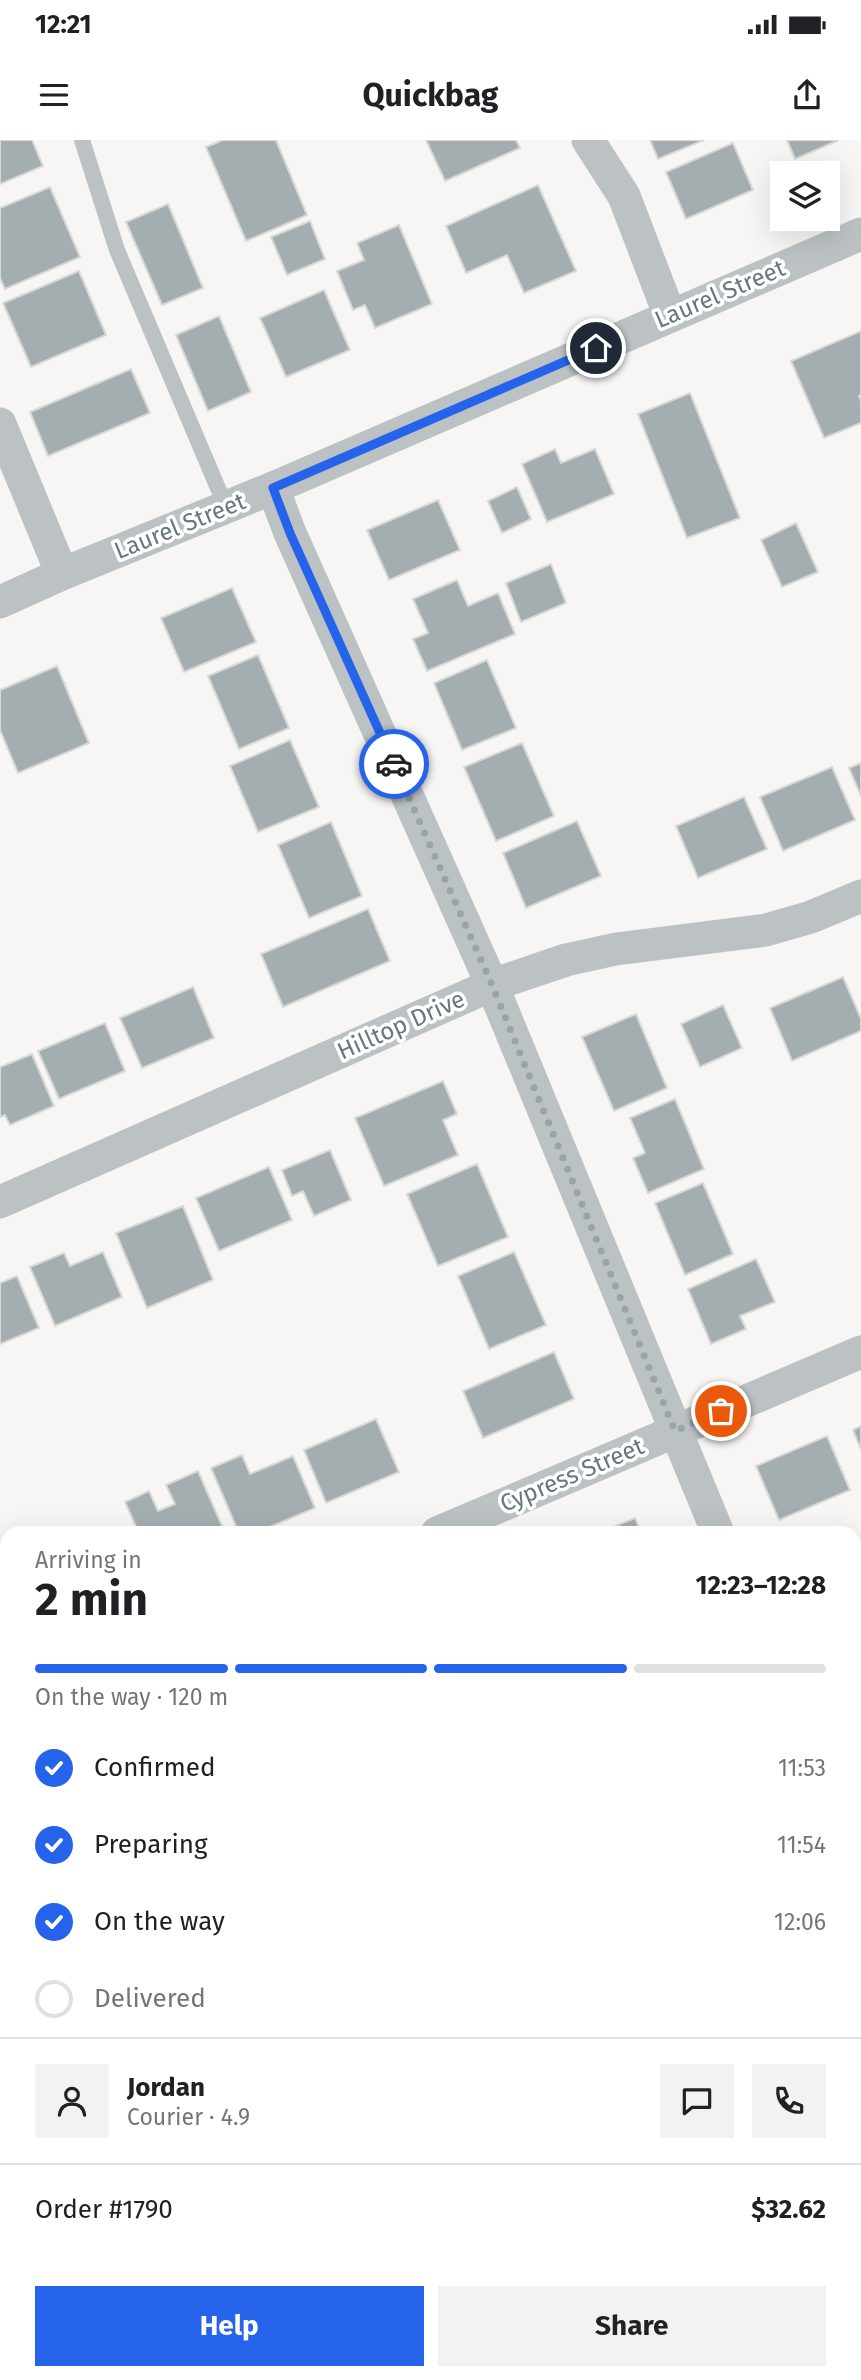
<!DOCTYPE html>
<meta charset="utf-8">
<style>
:root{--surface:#fff;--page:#f2f2f2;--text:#202124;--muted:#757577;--line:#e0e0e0;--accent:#2563eb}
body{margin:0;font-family:"Fira Sans",sans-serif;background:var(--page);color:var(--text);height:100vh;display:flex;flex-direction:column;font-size:26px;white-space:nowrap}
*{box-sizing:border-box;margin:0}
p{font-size:23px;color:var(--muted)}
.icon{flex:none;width:38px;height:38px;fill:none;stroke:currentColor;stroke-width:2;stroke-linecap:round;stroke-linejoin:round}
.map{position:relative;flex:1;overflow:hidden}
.details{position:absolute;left:0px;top:1386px;width:861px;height:854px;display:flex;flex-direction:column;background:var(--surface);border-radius:21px 21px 0 0;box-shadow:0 7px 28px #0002}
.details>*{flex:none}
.buttons{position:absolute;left:770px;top:21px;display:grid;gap:14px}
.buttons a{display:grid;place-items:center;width:70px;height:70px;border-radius:0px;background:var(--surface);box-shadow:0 7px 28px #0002;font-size:35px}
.pin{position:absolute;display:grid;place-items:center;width:60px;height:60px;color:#fff;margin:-30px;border:4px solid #fff;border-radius:50%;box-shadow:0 2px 7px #0007}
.courier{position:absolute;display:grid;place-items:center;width:70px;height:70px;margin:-35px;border:5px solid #2563eb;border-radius:50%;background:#fff;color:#222;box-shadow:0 2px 9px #0007}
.summary em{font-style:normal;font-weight:700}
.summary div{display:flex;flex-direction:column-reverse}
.summary{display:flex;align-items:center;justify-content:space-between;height:119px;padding:0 35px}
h1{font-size:46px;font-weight:700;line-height:52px}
.bar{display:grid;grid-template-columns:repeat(4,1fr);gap:10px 7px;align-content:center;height:84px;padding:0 35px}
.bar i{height:9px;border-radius:5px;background:var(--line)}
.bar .on{background:var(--accent)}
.bar p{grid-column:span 4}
.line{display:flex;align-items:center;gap:18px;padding:0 35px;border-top:2px solid var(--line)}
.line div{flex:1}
.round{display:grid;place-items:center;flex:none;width:74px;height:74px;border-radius:0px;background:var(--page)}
ol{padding:0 35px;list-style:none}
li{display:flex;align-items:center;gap:21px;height:77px}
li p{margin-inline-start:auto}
li .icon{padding:7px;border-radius:50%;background:var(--accent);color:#fff;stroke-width:4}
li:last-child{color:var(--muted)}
li i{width:38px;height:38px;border:4px solid var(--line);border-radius:50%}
.primary-button{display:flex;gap:14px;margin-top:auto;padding:14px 35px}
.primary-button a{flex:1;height:80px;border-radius:0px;background:var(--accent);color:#fff;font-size:28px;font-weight:700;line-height:80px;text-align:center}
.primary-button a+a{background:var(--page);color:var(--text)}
.status{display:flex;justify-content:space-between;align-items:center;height:49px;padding:0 35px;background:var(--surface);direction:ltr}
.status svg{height:19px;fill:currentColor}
header{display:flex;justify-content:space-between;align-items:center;height:91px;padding:0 35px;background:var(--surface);font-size:32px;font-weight:700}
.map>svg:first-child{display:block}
.building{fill:#a4aeb1;stroke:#d8d8d7;stroke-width:2}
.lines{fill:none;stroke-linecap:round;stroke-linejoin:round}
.lane{stroke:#bcc2c4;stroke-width:16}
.street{stroke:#bcc2c4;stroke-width:33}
.done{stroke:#98a4a6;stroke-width:7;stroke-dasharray:0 12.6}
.route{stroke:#2563eb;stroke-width:9}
.labels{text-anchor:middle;stroke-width:7;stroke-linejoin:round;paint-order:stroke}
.street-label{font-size:24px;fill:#65787c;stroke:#fff}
</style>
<div class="status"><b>12:21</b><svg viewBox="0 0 49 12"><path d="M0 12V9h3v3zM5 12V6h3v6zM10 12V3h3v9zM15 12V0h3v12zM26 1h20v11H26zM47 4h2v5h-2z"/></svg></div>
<header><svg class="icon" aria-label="menu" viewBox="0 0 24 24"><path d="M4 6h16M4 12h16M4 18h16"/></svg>Quickbag<svg class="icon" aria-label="share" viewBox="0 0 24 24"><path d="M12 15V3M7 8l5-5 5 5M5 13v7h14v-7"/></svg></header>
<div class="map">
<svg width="861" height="2240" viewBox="0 0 861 2240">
<rect width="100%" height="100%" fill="#f7f6f4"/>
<g class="building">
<path d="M0,0H32L43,26L0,44Z"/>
<path d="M223,0H276L307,75L246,101L206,7Z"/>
<path d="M426,0H516L520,8L445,41Z"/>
<path d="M650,0H704L658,19Z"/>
<path d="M787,0H837V1L795,19Z"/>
<path d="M733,3L753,50L686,79L666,32Z"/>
<path d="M538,45L576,131L524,153L507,115L466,133L446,86Z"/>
<path d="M50,47L80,117L5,149L0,138V68Z"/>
<path d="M168,64L203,148L162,165L126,82Z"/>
<path d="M310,81L325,119L287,135L271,97Z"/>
<path d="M399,85L432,164L375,188L365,165L353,170L337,131L364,120L357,103Z"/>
<path d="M79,131L106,195L31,227L3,163Z"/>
<path d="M324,150L350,210L286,237L260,178Z"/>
<path d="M219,176L251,252L208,271L176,195Z"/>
<path d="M861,191V255L859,256L861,261V283L824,298L791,221Z"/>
<path d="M131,229L150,273L48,316L30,272Z"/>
<path d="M690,253L740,378L687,398L638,274Z"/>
<path d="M555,309L561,323L595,309L614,354L547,382L522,324Z"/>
<path d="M517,347L531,379L502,393L488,361Z"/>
<path d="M438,360L460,410L389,440L367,390Z"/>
<path d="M796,383L818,432L782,447L761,400Z"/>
<path d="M551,424L566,463L521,482L506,443Z"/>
<path d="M457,440L468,466L498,453L515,494L427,531L413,499L428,493L413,459Z"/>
<path d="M232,448L256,502L184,532L161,478Z"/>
<path d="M258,515L289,588L239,609L208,536Z"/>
<path d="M487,520L516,588L462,610L434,543Z"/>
<path d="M57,526L89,603L18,633L0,590V550Z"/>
<path d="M290,600L319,667L258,692L230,626Z"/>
<path d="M522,603L554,676L496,701L464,627Z"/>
<path d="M861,623V656L849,628Z"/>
<path d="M832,627L855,680L783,711L760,657Z"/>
<path d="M744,657L767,709L698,738L676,686Z"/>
<path d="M577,681L601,736L526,768L503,713Z"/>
<path d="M331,682L362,756L309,778L278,705Z"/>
<path d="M368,769L390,821L283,867L261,814Z"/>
<path d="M843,837L861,879V891L792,921L770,868Z"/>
<path d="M193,847L214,898L142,928L120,878Z"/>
<path d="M723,865L742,908L700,927L681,884Z"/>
<path d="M636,874L667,948L614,971L582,897Z"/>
<path d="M105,883L125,931L59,959L38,911Z"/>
<path d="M32,914L54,966L10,985L5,975L0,977V927Z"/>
<path d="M443,941L457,974L443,980L458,1015L384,1046L355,978Z"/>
<path d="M675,959L704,1029L648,1053L633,1018L645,1013L630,978Z"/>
<path d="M330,1010L351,1060L314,1076L303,1051L292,1056L282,1030Z"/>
<path d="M477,1024L508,1097L438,1126L407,1054Z"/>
<path d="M269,1027L292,1080L219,1111L196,1058Z"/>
<path d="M703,1043L733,1114L685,1135L655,1063Z"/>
<path d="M183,1066L213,1140L147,1168L116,1093Z"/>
<path d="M103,1112L122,1157L55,1186L30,1127L64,1113L70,1126Z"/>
<path d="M514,1112L546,1185L489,1209L458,1136Z"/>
<path d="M756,1119L775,1162L740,1176L746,1189L711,1204L688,1149Z"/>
<path d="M17,1136L39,1188L0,1204V1143Z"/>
<path d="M554,1212L574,1259L483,1298L463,1251Z"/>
<path d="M376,1279L399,1332L326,1363L304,1310Z"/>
<path d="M861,1286V1309L853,1290Z"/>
<path d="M827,1296L850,1350L779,1380L756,1326Z"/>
<path d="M242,1315L250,1334L293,1316L315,1368L255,1393H239L211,1328Z"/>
<path d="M198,1331L225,1393H139L125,1362L149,1351L158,1371L175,1364L166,1345Z"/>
<path d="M635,1378L641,1393H599Z"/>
<path d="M0,1436L7,1453V1496L0,1499Z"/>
<path d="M861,1454V1477L854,1461V1457Z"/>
<path d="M7,1646V1698L0,1681V1649Z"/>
<path d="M861,2009V2087L854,2090V2012Z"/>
<path d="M7,2143V2198L0,2201V2146Z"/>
<path d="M861,2198V2240H836L834,2233H854V2201Z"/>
<path d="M328,2233H403L406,2240H331Z"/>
<path d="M423,2233H467L451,2240H425Z"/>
</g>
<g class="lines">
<path class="lane" d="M82,0L117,110L226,367"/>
<g class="street">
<path d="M588,0L624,56L670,176"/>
<path d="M0,284L62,434"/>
<path d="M273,348L290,393L492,845L718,1393"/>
<path d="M0,462L62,434L273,348L861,94"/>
<path d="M0,1062L492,845L566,820L616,809L766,790L811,777L861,756"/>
<path d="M437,1393L861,1212"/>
<path d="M0,1580L7,1577"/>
<path d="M854,1714L861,1731"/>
<path d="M0,1866L7,1883"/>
<path d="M854,1917L861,1914"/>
<path d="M0,1991L7,1988"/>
<path d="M153,2233L156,2240"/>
<path d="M97,2240L113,2233"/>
</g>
</g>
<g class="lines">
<path class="done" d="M394,624L492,845L675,1291L721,1271"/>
<path class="route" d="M394,624L290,393L273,348L596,208"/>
</g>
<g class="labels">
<g class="street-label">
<text transform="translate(720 154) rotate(-23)" y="8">Laurel Street</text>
<text transform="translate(180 386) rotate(-22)" y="8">Laurel Street</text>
<text transform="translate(401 885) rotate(-24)" y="8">Hilltop Drive</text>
<text transform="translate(572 1335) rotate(-23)" y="8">Cypress Street</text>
</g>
</g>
</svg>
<div class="buttons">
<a><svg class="icon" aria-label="layers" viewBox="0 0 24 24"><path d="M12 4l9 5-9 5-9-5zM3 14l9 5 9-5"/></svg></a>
</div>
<div class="pin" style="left:721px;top:1271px;background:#ea580c"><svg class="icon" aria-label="bag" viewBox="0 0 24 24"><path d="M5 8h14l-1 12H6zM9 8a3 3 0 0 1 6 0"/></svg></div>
<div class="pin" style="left:596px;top:208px;background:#1f2937"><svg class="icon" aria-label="home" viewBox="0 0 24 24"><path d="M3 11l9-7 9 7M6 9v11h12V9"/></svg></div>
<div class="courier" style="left:394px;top:624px"><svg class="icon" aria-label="car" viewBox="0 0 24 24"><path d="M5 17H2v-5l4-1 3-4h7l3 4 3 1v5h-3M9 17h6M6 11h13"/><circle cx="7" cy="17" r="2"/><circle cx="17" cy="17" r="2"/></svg></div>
<section class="details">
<div class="summary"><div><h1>2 min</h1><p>Arriving in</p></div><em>12:23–12:28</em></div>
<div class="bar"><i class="on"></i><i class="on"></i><i class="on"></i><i></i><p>On the way · 120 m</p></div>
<ol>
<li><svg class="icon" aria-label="check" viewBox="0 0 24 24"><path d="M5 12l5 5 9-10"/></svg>Confirmed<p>11:53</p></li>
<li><svg class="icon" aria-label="check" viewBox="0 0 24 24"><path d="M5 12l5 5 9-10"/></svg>Preparing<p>11:54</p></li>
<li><svg class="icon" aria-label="check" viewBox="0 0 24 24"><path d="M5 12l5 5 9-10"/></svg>On the way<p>12:06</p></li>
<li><i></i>Delivered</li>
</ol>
<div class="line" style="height:126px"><a class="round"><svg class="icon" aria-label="person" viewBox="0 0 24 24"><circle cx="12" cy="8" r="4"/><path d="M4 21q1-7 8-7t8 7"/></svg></a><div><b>Jordan</b><p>Courier · 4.9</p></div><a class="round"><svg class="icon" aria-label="chat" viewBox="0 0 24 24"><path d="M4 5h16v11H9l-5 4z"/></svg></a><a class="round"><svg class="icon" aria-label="phone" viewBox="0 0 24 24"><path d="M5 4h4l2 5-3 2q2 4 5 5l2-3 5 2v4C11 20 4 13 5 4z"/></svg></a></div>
<div class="line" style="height:91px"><div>Order #1790</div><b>$32.62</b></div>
<div class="primary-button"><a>Help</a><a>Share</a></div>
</section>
</div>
